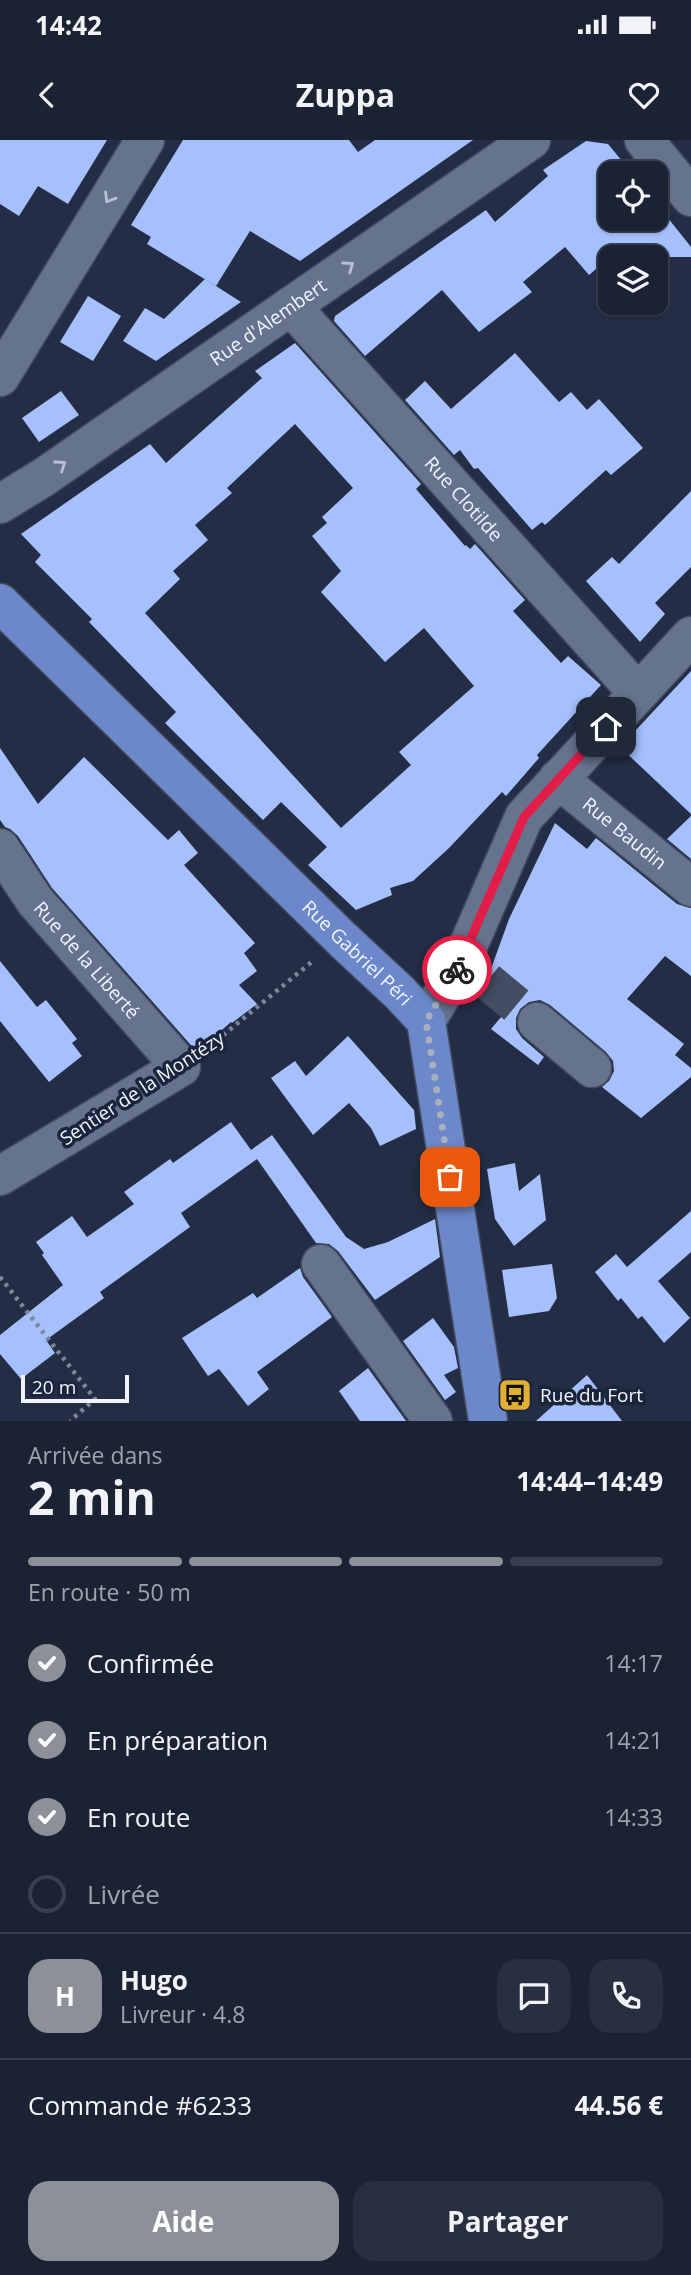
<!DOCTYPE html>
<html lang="fr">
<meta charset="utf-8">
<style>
:root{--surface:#1a2234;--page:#272f40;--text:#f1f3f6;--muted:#9fa4ac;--line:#383f4f;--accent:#8c9099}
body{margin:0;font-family:"Open Sans",sans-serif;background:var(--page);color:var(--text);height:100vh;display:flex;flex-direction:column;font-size:26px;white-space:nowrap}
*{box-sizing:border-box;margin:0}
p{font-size:23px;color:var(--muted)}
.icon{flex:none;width:38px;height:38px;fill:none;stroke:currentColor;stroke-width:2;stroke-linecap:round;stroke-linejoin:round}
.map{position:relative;height:1281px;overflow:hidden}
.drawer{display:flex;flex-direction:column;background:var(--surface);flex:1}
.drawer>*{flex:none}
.tools{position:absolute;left:598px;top:21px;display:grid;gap:14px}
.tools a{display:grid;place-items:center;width:70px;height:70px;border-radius:14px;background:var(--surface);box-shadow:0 2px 5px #0004,0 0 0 2px var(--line);font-size:35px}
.scale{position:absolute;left:21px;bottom:18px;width:108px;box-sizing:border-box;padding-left:7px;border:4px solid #eff4fe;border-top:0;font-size:19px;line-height:24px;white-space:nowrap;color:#eff4fe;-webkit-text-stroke:5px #1a243b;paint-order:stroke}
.pin{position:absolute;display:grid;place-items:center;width:60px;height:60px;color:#fff;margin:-30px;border-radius:14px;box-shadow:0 4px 10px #0006}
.courier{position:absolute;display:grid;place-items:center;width:70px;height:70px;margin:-35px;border:5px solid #e11d48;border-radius:50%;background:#fff;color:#222;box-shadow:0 2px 9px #0007}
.summary em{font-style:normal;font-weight:700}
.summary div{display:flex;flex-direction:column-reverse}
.summary{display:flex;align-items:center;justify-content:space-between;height:119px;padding:0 28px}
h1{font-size:46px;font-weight:700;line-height:52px}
.bar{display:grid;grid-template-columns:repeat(4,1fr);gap:10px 7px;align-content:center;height:84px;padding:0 28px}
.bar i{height:9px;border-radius:5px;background:var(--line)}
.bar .current{background:var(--accent)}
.bar p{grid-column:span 4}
.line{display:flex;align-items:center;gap:18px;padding:0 28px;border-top:2px solid var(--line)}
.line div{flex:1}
.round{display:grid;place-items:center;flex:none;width:74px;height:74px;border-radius:21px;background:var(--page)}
ol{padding:0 28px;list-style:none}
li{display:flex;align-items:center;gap:21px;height:77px}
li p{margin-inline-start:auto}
li .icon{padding:7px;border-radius:50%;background:var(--accent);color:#fff;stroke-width:4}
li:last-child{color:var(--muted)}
li i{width:38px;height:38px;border:4px solid var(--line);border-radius:50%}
.primary-button{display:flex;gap:14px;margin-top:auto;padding:14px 28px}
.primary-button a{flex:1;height:80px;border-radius:21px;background:var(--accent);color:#fff;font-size:28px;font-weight:700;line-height:80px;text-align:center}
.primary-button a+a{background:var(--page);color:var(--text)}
.status{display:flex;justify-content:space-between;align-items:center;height:49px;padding:0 35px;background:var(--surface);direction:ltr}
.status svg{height:19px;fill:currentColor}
header{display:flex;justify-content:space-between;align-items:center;height:91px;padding:0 28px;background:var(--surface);font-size:32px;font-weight:700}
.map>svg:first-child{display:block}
.building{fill:#a5c0fd;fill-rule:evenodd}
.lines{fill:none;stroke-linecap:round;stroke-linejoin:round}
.minor-tunnel{stroke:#424c62;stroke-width:38;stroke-dasharray:38 19;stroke-linecap:butt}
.minor-casing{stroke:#424b5e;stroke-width:41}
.major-casing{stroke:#424b5e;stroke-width:41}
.path{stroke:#7e8798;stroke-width:4.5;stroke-dasharray:3.5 5;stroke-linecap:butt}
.minor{stroke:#66738f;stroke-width:38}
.major{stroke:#6c88ca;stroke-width:38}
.oneway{stroke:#b8c0d2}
.done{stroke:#a8afbe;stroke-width:7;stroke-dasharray:0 12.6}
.route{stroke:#e11d48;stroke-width:9}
.labels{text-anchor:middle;stroke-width:7;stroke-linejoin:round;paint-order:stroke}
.street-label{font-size:19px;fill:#eff4fe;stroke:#1a243b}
.poi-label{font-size:19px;fill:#eff4fe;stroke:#1a243b;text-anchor:start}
</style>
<div class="status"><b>14:42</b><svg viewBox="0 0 49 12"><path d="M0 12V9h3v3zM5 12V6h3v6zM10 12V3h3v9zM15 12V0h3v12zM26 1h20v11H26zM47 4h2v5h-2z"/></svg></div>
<header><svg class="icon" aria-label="back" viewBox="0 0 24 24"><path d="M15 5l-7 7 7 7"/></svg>Zuppa<svg class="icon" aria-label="heart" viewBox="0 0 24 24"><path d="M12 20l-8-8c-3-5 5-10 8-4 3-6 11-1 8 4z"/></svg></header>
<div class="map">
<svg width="691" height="1281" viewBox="0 0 691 1281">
<rect width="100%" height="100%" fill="#232e46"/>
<g class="building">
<path d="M0,0H107L68,64L38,46L19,76L0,64Z"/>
<path d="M183,0H349L358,12L375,0H473L300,121L250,91L216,146L147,104L151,97L131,85Z"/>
<path d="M586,1L608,4L632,33H611V79H656V63L691,107V117H610L589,135L565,107L523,142L532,152L479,192L442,150L365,216L334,181L335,176L486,70L495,82L548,36L543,30Z"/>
<path d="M205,139L241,162L156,221L123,201L145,168L164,179Z"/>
<path d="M88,156L121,176L93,221L60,202Z"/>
<path d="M295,203L421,344L416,349L465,406L466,405L470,409L475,404L525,460L513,471L561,523L568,516L601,545L537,615L539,618L506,656L502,652L449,708L413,741L390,748L392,755L356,770L308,725L327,707L281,662L263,680L165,583L176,572L89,482L92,479L35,422L41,415L21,394L150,304L166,323L262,238L255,231ZM295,284L353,348L322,377L327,383L312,396L341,431L321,452L385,522L424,488L474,546L399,612L411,625L341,688L145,473L180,439L173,431L208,400L195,385L232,353L227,348Z"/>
<path d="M515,213L559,262L571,252L587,270L599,259L643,308L611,335L606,330L545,385L542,382L532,390L478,328L474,329L460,310L454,315L405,260L425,241L451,269Z"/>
<path d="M61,251L79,275L39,302L22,278Z"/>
<path d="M691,351V427L655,463L665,474L640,502L586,441L612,417L619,424Z"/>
<path d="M691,531V674L620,607Z"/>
<path d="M0,608L38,664L84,617L168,700L179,690L198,713L184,725L255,803L244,813L257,831L239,845L257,864L232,883L231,882L197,912L52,748L18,696L10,689L5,687L0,680Z"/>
<path d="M691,676V719L667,699Z"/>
<path d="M555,683L587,709L596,698L677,764L691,768V836L665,816L627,859L684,904L675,915L691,928V937L641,978L602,947L609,941L614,931L613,921L606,912L550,865L540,860L529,862L520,869L516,878V889L522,898L544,917L538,925L491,889L507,870L483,851L509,779Z"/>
<path d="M0,821L37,867L46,860L77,899L72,903L82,916L49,942L0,881Z"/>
<path d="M348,896L414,970L416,989L380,1006L371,988L349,963L313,995L271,938L295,921L306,936Z"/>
<path d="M231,982L251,1010L272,995L346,1097L364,1109L388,1102L435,1079L440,1117L375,1160L338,1111L329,1104L316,1103L257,1019L181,1073L190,1087L100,1152L104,1158L46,1200L55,1213L21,1239L0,1214V1195L63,1145L42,1115L44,1113L36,1102L72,1076L87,1097L134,1064L124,1052L170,1019L173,1023Z"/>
<path d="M515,1023L519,1051L540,1034L546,1080L514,1106L495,1079L487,1029Z"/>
<path d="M691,1071V1112L658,1141L690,1178L664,1203L642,1176L638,1179L621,1158L618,1161L595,1132L616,1114L627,1127Z"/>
<path d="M552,1124L557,1158L549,1171L509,1177L502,1130Z"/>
<path d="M300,1128L303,1137L332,1177L257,1232L269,1249L248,1266L219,1229L208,1236L182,1198L253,1153L257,1158Z"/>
<path d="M433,1178L454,1207L458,1228L444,1235L456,1252L445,1260L403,1201Z"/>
<path d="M368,1228L406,1281H360L339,1251Z"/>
<path d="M587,1235L622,1281H536Z"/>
</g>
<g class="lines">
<path class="minor-tunnel" d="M487,841L537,882"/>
<defs>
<g id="minor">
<path d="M644,0L691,57"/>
<path id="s1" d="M291,166L638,553"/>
<path d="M0,237L145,0"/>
<path id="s2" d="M0,364L44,337L531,0"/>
<path id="s3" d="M558,639L691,747"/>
<path id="s4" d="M0,708L35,761L181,927L0,1036"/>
<path d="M426,881L459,827L524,677L691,496"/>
<path d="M537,882L592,928"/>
<path d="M321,1124L433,1281"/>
</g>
<g id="major">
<path id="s5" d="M0,463L343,800L400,853L426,881L488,1281"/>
</g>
</defs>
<use href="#minor" class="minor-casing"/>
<use href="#major" class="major-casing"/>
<g class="path">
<path d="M210,906L314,820"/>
<path d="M0,1137L95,1259L70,1281"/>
</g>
<use href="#minor" class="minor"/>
<use href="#major" class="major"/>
</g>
<defs><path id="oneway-chevron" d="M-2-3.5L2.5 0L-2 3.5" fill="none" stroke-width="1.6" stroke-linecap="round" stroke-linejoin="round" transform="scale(1.75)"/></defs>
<g class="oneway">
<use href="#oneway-chevron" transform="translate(109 58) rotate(121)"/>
<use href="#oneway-chevron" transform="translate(349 126) rotate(-35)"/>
<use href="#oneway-chevron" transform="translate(61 325) rotate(-35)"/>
</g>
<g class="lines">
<path class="done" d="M450,1037L426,881L457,830"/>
<path class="route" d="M457,830L524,677L606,587"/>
</g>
<defs>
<symbol id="bus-square" viewBox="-11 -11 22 22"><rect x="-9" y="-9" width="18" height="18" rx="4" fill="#e1af34" stroke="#1a243b"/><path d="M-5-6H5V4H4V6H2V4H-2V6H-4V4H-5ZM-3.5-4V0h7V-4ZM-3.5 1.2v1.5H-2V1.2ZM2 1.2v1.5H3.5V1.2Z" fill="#111"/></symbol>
</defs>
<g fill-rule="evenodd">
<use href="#bus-square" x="496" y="1236" width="38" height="38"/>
</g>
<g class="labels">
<g class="street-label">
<text dy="7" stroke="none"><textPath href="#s2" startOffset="324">Rue d'Alembert</textPath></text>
<text dy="7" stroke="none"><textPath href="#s1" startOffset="259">Rue Clotilde</textPath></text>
<text dy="7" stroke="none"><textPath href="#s3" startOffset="86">Rue Baudin</textPath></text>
<text dy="7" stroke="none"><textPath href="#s5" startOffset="500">Rue Gabriel Péri</textPath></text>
<text dy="7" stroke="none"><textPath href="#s4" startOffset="142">Rue de la Liberté</textPath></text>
<text transform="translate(142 948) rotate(-33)" y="7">Sentier de la Montézy</text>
</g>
<g class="poi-label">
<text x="540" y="1262">Rue du Fort</text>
</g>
</g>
</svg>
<div class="tools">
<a><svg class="icon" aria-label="locate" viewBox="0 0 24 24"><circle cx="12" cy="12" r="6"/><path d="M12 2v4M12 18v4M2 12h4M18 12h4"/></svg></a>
<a><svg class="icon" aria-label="layers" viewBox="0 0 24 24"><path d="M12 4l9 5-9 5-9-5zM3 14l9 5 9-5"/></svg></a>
</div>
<div class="scale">20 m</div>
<div class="pin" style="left:450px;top:1037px;background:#ea580c"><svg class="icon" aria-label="bag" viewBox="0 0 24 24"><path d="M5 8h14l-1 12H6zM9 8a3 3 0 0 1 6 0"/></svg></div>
<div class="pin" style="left:606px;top:587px;background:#1f2937"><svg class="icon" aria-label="home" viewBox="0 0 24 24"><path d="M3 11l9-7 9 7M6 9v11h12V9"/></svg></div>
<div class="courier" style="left:457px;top:830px"><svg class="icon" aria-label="bike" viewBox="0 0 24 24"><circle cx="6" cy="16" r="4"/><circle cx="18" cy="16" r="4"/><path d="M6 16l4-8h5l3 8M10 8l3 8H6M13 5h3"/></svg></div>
</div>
<section class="drawer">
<div class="summary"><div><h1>2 min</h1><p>Arrivée dans</p></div><em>14:44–14:49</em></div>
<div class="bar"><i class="current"></i><i class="current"></i><i class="current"></i><i></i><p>En route · 50 m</p></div>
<ol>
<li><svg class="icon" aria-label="check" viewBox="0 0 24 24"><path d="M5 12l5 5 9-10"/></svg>Confirmée<p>14:17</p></li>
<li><svg class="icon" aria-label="check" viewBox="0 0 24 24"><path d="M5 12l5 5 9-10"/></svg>En préparation<p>14:21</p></li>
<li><svg class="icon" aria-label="check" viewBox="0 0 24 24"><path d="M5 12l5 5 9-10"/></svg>En route<p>14:33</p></li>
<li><i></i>Livrée</li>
</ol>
<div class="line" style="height:126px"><b class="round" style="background:var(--accent);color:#fff">H</b><div><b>Hugo</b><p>Livreur · 4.8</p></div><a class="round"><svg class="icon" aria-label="chat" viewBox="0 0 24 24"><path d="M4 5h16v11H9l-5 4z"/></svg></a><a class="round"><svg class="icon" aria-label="phone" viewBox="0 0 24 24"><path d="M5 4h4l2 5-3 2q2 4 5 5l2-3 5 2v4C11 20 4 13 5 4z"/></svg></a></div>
<div class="line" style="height:91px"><div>Commande #6233</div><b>44.56 €</b></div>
<div class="primary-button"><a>Aide</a><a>Partager</a></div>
</section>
